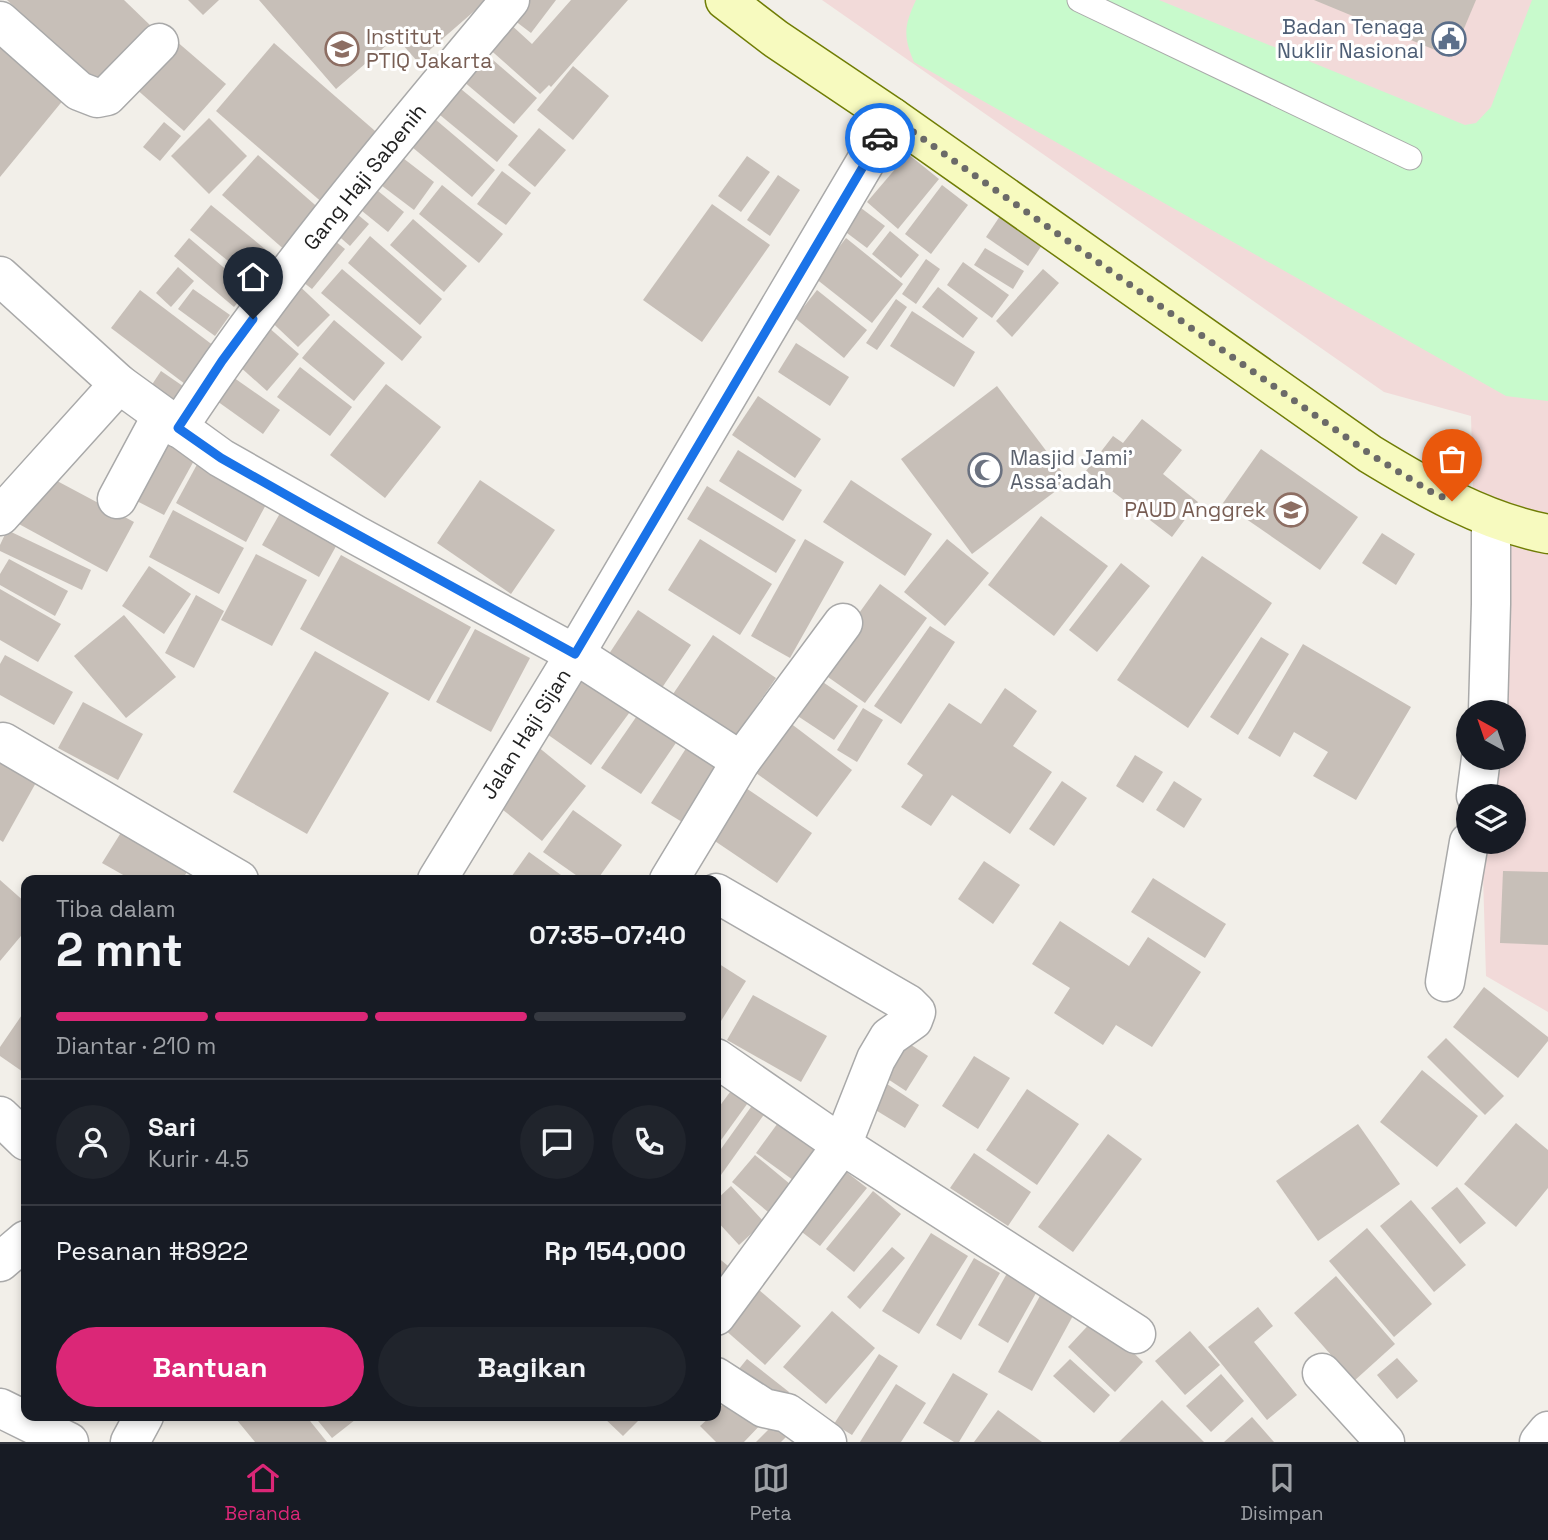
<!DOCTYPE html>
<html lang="id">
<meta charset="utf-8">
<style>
:root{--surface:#171b24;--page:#20242c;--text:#f1f3f6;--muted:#9ea1a6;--line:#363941;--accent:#db2777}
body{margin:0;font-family:"Space Grotesk",sans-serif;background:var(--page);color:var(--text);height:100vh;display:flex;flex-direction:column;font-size:26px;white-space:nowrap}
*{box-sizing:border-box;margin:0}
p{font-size:23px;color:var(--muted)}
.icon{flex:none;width:38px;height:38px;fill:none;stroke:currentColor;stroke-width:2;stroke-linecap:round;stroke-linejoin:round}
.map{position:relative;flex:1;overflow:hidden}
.side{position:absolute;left:21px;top:875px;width:700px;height:546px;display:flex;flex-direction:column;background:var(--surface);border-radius:14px;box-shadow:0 4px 10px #0003}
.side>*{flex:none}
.needle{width:46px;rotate:320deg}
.buttons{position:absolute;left:1456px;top:700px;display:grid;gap:14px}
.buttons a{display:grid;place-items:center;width:70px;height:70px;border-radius:50%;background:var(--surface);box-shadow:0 4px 10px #0003;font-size:35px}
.pin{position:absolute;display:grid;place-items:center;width:60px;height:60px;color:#fff;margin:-72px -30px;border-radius:50% 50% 50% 0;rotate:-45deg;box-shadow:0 0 7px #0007}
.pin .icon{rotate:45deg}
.courier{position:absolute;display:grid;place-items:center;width:70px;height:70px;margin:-35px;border:5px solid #1a73e8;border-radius:50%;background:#fff;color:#222;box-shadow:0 2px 9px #0007}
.headline em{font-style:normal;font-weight:600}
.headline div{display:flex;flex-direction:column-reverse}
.headline{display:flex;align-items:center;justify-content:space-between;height:119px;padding:0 35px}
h1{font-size:46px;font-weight:600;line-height:52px}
.bar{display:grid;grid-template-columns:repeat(4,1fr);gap:10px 7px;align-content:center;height:84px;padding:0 35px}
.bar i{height:9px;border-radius:5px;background:var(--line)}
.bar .current{background:var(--accent)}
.bar p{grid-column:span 4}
.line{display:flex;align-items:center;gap:18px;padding:0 35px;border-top:2px solid var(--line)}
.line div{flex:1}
.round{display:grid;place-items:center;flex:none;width:74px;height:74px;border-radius:37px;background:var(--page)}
.action{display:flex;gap:14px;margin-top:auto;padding:14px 35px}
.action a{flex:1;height:80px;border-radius:42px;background:var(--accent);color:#fff;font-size:28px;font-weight:600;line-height:80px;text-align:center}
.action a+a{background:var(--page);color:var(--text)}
.tabs{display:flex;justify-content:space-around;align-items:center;height:98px;border-top:2px solid var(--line);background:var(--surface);font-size:19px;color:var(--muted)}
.tabs a{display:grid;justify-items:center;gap:4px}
.tabs .current{color:var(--accent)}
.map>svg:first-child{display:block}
.commercial{fill:#f2dad9}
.park{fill:#c8facc}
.building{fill:#c7bfb8}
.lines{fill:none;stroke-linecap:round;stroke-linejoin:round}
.lane-casing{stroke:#a9a9a9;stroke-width:25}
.street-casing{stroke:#a9a9a9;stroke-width:41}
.secondary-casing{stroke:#707d05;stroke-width:41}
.lane{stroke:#fff;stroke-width:23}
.street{stroke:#fff;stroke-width:38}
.secondary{stroke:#f7fabf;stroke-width:38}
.done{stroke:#6b6a68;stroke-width:7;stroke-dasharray:0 12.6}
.route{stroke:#1a73e8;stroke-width:9}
.labels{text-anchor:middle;stroke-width:6;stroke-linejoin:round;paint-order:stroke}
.service-label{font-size:21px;fill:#4e5e75;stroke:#fff;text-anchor:end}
.education-label{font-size:21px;fill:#785e54;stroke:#fff;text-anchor:start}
.street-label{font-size:21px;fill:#222;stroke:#fff}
.worship-label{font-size:21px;fill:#5b616d;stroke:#fff;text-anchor:start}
</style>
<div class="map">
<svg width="1548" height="1442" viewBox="0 0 1548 1442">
<rect width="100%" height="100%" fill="#f2efe9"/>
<path class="commercial" d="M822,0H1548V1012L1486,976L1482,842H1514V796H1481L1480,758H1514V712H1479L1471,416L1384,392Z"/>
<path class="park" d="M916,0H1159L1465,125L1476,123L1491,107L1532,0H1548V401L1506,396L914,62C903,36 904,26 916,0Z"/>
<g class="building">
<path d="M7,0H124L152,27L97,86Z"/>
<path d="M188,0H219L203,15Z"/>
<path d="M259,0H487L417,61L396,37L336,89Z"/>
<path d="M524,0H556L531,33L510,17Z"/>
<path d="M571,0H628L551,87L549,85L540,94L486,46L508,22L532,44Z"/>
<path d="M1314,0H1476L1452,57Z"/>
<path d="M0,36L69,93L0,177Z"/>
<path d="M175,40L226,84L184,131L134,87Z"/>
<path d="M274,43L382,137L324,204L216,111Z"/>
<path d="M486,54L537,98L514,124L463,81Z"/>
<path d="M573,66L609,96L573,140L537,110Z"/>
<path d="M461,89L518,136L497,162L440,115Z"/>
<path d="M429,114L495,170L472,197L406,142Z"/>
<path d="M209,118L247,156L209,194L171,156Z"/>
<path d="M164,122L181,136L160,161L143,147Z"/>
<path d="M539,128L566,150L535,187L508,165Z"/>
<path d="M390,148L434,182L414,210L369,176Z"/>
<path d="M908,154L939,179L898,229L867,202Z"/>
<path d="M258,155L322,211L287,252L222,195Z"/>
<path d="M747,156L770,172L741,212L718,196Z"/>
<path d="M502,171L531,193L506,225L477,204Z"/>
<path d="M778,175L800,190L770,236L747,220Z"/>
<path d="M362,178L404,212L388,232L346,198Z"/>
<path d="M442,185L503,234L479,263L419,214Z"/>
<path d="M942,185L968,205L931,254L905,234Z"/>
<path d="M345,204L369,224L350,246L327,226Z"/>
<path d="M712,204L770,245L702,342L643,300Z"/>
<path d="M211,205L270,253L249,278L190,230Z"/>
<path d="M861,208L885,226L867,248L843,230Z"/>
<path d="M1002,213L1044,242L1028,266L986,237Z"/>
<path d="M413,219L467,266L444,292L390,245Z"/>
<path d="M890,231L919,255L901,278L872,254Z"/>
<path d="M324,232L345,249L312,289L291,273Z"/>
<path d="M370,236L442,299L420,325L348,263Z"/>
<path d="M189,238L249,289L234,307L174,256Z"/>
<path d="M846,238L903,284L872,323L815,278Z"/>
<path d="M985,248L1024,271L1013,289L974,265Z"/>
<path d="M926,259L940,269L916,304L902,294Z"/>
<path d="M963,262L1009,295L992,318L947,285Z"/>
<path d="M178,267L194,281L171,307L156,293Z"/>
<path d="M342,269L422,337L402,361L321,293Z"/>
<path d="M1043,269L1059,283L1012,337L996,321Z"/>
<path d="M291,278L330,315L298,347L260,311Z"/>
<path d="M938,287L978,318L963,338L922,307Z"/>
<path d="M193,289L230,315L215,336L178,309Z"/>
<path d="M140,290L214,346L185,384L111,328Z"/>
<path d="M817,290L867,330L844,358L795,318Z"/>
<path d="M896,299L907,307L877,350L866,343Z"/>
<path d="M912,311L975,352L954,387L890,346Z"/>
<path d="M260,320L299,354L267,391L228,356Z"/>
<path d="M334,320L385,363L354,401L302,358Z"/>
<path d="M796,343L849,377L830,406L778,372Z"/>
<path d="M300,367L352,407L330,436L277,397Z"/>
<path d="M220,368L280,410L263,434L203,391Z"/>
<path d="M161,371L193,393L176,420L143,398Z"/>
<path d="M386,384L441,427L385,498L330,455Z"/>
<path d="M997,386L1069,481L972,554L901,459Z"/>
<path d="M758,396L821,439L795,478L732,435Z"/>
<path d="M1142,419L1182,450L1163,474L1198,502L1172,537L1086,471L1113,436L1123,443Z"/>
<path d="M163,439L196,457L164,515L131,498Z"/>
<path d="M1261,449L1358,517L1320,570L1223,503Z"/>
<path d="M738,450L802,490L783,521L719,481Z"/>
<path d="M200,459L270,497L246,542L176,503Z"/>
<path d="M44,474L134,522L107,572L17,523Z"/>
<path d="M480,480L555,530L511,594L437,543Z"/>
<path d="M851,480L932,534L905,576L823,522Z"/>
<path d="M707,486L796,540L776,573L687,519Z"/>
<path d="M283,508L340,539L319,577L262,545Z"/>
<path d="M173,510L244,548L219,594L149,557Z"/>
<path d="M1041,516L1108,566L1054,636L988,585Z"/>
<path d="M7,530L91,570L82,590L0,551V545Z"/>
<path d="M1382,533L1415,554L1396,585L1362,563Z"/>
<path d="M700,539L772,584L740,635L668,590Z"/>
<path d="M805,539L844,562L790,658L751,636Z"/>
<path d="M947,539L989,573L945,626L904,592Z"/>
<path d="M256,554L307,580L272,646L221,620Z"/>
<path d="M341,555L471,627L429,701L300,629Z"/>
<path d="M1202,556L1272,603L1188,728L1117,680Z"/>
<path d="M9,559L68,591L55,616L0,585V574Z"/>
<path d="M1121,563L1150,586L1097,652L1069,630Z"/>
<path d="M149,566L191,594L164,634L122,606Z"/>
<path d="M880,584L927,618L865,703L818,670Z"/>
<path d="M0,589L61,624L38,662L0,640Z"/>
<path d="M196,595L224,611L194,668L165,653Z"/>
<path d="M638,610L691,645L653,701L601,666Z"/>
<path d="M124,615L176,677L126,718L74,656Z"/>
<path d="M930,626L955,642L901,724L874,706Z"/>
<path d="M475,629L530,658L491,732L436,702Z"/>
<path d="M713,635L776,678L731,743L669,700Z"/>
<path d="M1261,637L1289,654L1238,735L1210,717Z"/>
<path d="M1303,644L1411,707L1356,800L1313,776L1328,752L1294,732L1280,757L1248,738Z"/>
<path d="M315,651L389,693L307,834L233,792Z"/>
<path d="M5,655L73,692L54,725L0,695V664Z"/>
<path d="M581,666L635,705L591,765L537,727Z"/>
<path d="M811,674L858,706L834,740L787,709Z"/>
<path d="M1005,688L1037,711L1013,746L1052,772L1010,834L952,795L931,826L901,807L923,775L907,764L949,703L981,724Z"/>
<path d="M83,702L143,734L118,780L58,748Z"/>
<path d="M643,707L682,734L641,794L601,768Z"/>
<path d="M863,708L883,720L857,762L837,750Z"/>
<path d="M781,716L852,770L817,817L745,765Z"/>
<path d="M692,739L727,762L687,825L651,803Z"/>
<path d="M537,746L586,786L542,841L493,802Z"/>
<path d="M1135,755L1163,772L1143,803L1116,786Z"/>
<path d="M0,758L38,779L3,842L0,840Z"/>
<path d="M1062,781L1087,798L1054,846L1029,829Z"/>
<path d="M1174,781L1202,799L1184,828L1156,810Z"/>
<path d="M737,782L812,833L777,883L703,833Z"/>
<path d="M573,810L622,845L597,880H583L543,852Z"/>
<path d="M127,823L193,862L182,880H132L102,863Z"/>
<path d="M529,852L568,880H509Z"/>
<path d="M984,861L1020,885L993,924L958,899Z"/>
<path d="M1503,871L1548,872V945L1500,943Z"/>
<path d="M1153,878L1226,924L1205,958L1131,912Z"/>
<path d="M0,880L26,903V930L0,961Z"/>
<path d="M1060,921L1129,966L1148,937L1201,972L1152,1047L1116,1025L1103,1045L1054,1013L1070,988L1032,964Z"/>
<path d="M716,962L746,981L716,1029Z"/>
<path d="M1484,987L1548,1037V1041L1518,1078L1453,1027Z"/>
<path d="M753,995L827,1036L801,1082L727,1040Z"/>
<path d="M26,1009V1074L0,1056V1047Z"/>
<path d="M896,1035L928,1056L906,1091L874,1070Z"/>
<path d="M1446,1038L1504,1096L1485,1115L1427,1057Z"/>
<path d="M974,1056L1010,1078L978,1129L942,1106Z"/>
<path d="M1422,1070L1478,1116L1437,1167L1380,1122Z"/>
<path d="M884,1082L919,1105L905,1128L869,1106Z"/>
<path d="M733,1088L750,1100L716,1147V1111Z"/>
<path d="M1027,1089L1079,1124L1037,1185L986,1150Z"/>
<path d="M756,1100L768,1109L716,1182V1156Z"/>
<path d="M783,1116L820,1145L793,1180L756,1153Z"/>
<path d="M1516,1123L1548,1150V1188L1516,1227L1464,1184Z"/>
<path d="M1358,1124L1400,1184L1318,1241L1276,1181Z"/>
<path d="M1108,1134L1142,1159L1073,1252L1038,1227Z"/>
<path d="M974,1153L1031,1192L1008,1226L950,1188Z"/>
<path d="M755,1155L796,1189L773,1216L732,1182Z"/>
<path d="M835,1163L867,1188L820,1246L789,1222Z"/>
<path d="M731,1186L764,1222L739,1245L716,1220V1200Z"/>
<path d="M1457,1187L1486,1223L1460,1244L1431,1208Z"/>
<path d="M873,1191L901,1214L854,1272L826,1249Z"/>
<path d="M1411,1200L1466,1265L1434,1292L1380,1226Z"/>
<path d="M1367,1228L1432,1304L1394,1337L1329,1261Z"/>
<path d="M931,1233L968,1256L919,1334L882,1311Z"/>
<path d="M892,1247L905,1258L860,1309L847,1297Z"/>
<path d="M716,1256L733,1270L716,1292Z"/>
<path d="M974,1258L1000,1273L961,1340L936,1325Z"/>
<path d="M1010,1268L1040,1286L1008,1343L978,1325Z"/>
<path d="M1336,1276L1395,1344L1354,1381L1294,1313Z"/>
<path d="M751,1283L801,1326L765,1365L716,1322Z"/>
<path d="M1041,1294L1075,1312L1032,1391L998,1372Z"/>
<path d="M1258,1307L1273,1326L1254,1342L1297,1395L1267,1420L1208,1347Z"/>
<path d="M832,1311L875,1348L826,1404L783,1367Z"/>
<path d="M1096,1317L1143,1362L1115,1392L1068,1347Z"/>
<path d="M1190,1331L1220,1365L1185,1395L1155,1361Z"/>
<path d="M879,1354L898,1366L852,1435L834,1424Z"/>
<path d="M1397,1358L1418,1381L1397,1399L1377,1375Z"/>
<path d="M747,1359L789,1392L776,1408L734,1375Z"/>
<path d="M1070,1359L1110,1395L1094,1413L1053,1376Z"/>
<path d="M953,1373L988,1394L959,1442H954L923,1423Z"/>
<path d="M1221,1374L1244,1401L1211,1432L1186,1406Z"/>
<path d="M896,1384L926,1403L901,1442H860Z"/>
<path d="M735,1392L764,1421L744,1442H716L700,1426L711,1416H716V1411Z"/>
<path d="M1162,1400L1204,1442H1119Z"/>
<path d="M998,1410L1042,1442H974Z"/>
<path d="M785,1413L798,1425L781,1442H756Z"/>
<path d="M241,1416H306L327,1442H255L236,1419Z"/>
<path d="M314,1416H360L332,1438Z"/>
<path d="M602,1416H643L623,1436Z"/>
<path d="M1252,1417L1274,1442H1224Z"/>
</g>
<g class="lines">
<defs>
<path id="lane" d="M1079,0L1410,158"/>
<g id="street">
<path d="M0,21L79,91L97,98L107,96L159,43"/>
<path d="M0,276L119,384L221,458L356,535L575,654L741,761"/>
<path d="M178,428C277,277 394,139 510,0"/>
<path d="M117,499L161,417"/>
<path d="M0,516L119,384"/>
<path d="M1488,712L1491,604V518"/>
<path d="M3,742L239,880"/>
<path d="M1476,796L1481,758"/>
<path d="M437,880L575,654L892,117"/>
<path d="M669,880L741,761L843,623"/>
<path d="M716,893L908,1004L916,1012L913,1020L889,1037L876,1059L842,1145L716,1316"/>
<path d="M1445,982L1469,842"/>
<path d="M716,1058L842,1145L1136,1334"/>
<path d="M0,1116L26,1141"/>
<path d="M0,1262L26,1240"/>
<path d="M1322,1373L1385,1442"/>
<path d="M716,1377L764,1408L787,1413L827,1442"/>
<path d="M0,1408L69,1442"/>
<path d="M130,1442L144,1416"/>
<path d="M1539,1442L1548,1431"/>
</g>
<path id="secondary" d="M725,0L776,39L892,117L1370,454C1426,488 1482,521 1548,534"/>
</defs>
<use href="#lane" class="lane-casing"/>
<use href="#street" class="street-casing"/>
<use href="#secondary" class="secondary-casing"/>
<use href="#lane" class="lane"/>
<use href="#street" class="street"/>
<use href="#secondary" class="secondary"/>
</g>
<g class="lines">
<path class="done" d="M880,138L892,117L1370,454L1433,493L1452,501"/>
<path class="route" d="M253,319L222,361L178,428L221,458L311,509L575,654L880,138"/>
</g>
<defs>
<symbol id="civic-ring" viewBox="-11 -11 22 22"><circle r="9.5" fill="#fff" stroke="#5c6f8a" stroke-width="1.5"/><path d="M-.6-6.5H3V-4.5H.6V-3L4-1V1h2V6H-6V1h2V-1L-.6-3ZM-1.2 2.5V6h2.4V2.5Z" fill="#5c6f8a"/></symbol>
<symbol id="university-ring" viewBox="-11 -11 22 22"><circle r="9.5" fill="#fff" stroke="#8d6e63" stroke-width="1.5"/><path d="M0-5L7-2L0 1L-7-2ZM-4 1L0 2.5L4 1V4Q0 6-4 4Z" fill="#8d6e63"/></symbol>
<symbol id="mosque-ring" viewBox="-11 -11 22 22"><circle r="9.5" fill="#fff" stroke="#6b7280" stroke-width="1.5"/><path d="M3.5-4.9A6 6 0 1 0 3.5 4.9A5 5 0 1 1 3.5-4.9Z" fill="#6b7280"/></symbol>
<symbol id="school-ring" viewBox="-11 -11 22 22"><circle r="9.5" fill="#fff" stroke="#8d6e63" stroke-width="1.5"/><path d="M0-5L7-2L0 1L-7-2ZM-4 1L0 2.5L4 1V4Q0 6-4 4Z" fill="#8d6e63"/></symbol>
</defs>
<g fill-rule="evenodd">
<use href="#civic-ring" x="1430" y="20" width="38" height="38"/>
<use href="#university-ring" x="323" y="30" width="38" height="38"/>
<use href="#mosque-ring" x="966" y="451" width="38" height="38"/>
<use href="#school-ring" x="1272" y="491" width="38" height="38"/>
</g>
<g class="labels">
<g class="service-label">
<text x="1424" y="34">Badan Tenaga<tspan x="1424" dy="24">Nuklir Nasional</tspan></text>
</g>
<g class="education-label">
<text x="366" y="44">Institut<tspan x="366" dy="24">PTIQ Jakarta</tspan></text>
<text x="1266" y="517" text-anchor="end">PAUD Anggrek</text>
</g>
<g class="street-label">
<text transform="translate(365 177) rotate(-51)" y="7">Gang Haji Sabenih</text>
<text transform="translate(526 734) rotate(-58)" y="7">Jalan Haji Sijan</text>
</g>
<g class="worship-label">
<text x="1010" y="465">Masjid Jami'<tspan x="1010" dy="24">Assa'adah</tspan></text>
</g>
</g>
</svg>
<div class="buttons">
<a><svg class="needle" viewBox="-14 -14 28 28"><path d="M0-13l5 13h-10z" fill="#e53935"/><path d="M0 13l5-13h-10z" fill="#9ea1a6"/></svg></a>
<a><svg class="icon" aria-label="layers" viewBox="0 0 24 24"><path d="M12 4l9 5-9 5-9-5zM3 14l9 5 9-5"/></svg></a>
</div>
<div class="pin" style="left:1452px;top:501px;background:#ea580c"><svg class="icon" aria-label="bag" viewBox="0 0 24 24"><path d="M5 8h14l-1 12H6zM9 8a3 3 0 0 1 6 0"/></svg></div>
<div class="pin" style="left:253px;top:319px;background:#1f2937"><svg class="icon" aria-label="home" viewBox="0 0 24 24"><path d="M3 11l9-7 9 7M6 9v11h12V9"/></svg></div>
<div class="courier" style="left:880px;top:138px"><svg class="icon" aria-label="car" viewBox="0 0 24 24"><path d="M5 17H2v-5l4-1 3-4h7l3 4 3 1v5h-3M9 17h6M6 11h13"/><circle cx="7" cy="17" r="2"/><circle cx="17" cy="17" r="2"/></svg></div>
<section class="side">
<div class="headline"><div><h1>2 mnt</h1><p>Tiba dalam</p></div><em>07:35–07:40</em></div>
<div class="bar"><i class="current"></i><i class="current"></i><i class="current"></i><i></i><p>Diantar · 210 m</p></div>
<div class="line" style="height:126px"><a class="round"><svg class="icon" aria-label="person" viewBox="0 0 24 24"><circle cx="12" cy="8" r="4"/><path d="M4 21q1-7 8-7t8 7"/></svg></a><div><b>Sari</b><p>Kurir · 4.5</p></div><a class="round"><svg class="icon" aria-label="chat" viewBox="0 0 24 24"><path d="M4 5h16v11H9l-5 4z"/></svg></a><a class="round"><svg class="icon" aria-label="phone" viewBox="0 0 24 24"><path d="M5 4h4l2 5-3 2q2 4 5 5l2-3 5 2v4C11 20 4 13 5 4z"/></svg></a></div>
<div class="line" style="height:91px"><div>Pesanan #8922</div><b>Rp 154,000</b></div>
<div class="action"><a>Bantuan</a><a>Bagikan</a></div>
</section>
</div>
<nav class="tabs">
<a class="current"><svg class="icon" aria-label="home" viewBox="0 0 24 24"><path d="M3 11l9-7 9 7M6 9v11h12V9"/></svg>Beranda</a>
<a><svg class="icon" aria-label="map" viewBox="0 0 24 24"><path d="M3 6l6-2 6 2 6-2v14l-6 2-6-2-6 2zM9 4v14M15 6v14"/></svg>Peta</a>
<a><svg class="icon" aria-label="saved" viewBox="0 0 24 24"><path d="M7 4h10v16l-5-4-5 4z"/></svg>Disimpan</a>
</nav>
